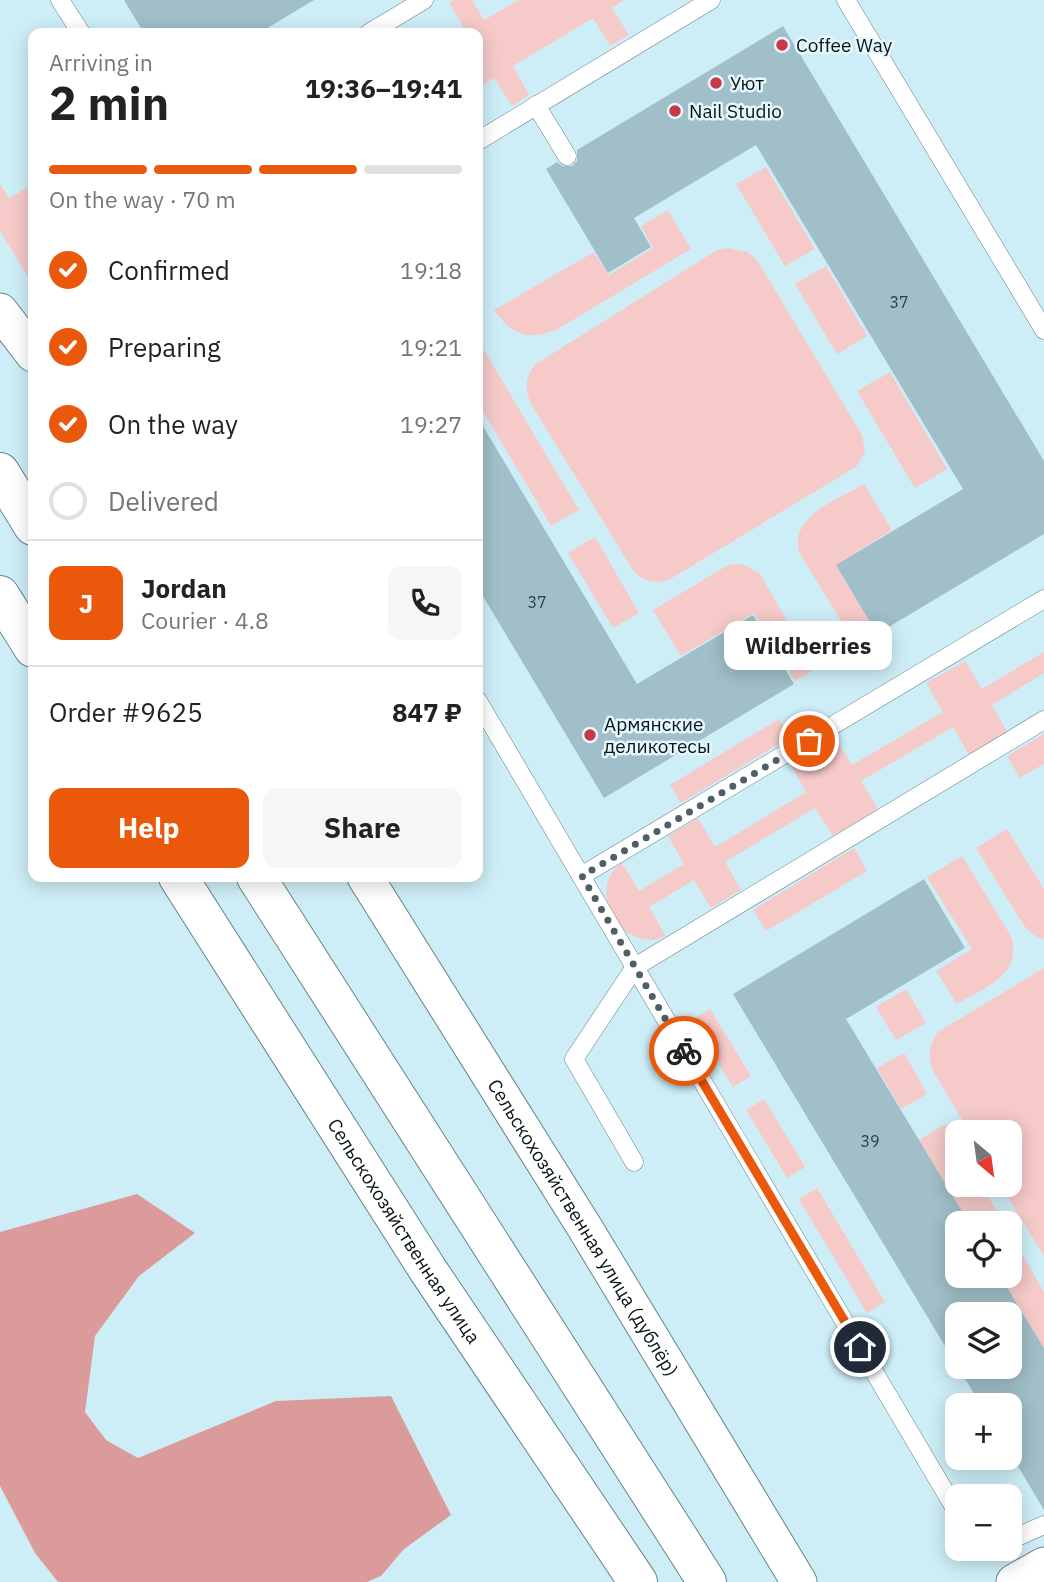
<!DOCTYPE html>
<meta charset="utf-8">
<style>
:root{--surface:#fff;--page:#f6f6f6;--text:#222;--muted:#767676;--line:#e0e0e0;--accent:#ea580c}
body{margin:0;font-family:"IBM Plex Sans",sans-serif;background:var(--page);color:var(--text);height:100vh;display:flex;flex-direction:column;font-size:26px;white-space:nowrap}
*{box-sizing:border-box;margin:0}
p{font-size:23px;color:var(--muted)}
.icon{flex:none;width:38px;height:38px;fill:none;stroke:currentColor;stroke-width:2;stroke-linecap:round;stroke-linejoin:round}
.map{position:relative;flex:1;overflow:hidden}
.panel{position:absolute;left:28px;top:28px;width:455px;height:854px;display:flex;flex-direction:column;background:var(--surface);border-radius:14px;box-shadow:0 4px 18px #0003}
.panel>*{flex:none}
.needle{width:46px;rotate:151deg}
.buttons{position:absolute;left:945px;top:1120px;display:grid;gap:14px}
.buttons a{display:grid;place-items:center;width:77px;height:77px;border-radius:14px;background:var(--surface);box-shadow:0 4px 18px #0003;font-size:35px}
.pin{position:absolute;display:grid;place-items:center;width:60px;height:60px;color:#fff;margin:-30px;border:4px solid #fff;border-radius:50%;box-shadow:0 2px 7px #0007}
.courier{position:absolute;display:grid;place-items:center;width:70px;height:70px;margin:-35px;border:5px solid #ea580c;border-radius:50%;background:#fff;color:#222;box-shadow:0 2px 9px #0007}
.bubble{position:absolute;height:49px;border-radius:14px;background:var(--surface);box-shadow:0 4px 18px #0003;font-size:23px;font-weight:700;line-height:49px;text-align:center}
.head em{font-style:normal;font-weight:700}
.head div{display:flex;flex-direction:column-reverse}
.head{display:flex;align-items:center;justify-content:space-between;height:119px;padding:0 21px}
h1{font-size:46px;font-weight:700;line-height:52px}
.bar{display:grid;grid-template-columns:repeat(4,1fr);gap:10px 7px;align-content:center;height:84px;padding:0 21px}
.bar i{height:9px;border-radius:5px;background:var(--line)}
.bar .on{background:var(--accent)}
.bar p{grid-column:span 4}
.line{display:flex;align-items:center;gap:18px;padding:0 21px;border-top:2px solid var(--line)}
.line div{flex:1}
.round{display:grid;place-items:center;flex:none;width:74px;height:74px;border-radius:14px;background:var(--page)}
ol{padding:0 21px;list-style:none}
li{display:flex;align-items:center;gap:21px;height:77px}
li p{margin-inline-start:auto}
li .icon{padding:7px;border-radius:50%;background:var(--accent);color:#fff;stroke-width:4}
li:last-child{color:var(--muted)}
li i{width:38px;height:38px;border:4px solid var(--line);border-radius:50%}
.button{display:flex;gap:14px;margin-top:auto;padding:14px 21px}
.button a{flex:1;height:80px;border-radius:14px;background:var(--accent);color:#fff;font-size:28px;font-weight:700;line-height:80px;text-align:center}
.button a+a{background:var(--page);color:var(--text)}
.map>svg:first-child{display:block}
.green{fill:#f5cac9}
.forest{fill:#dc9b9b}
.building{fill:#a0bfc8}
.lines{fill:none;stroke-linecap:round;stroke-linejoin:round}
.lane-casing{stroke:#66838c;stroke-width:19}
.street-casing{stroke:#66838c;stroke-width:37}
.secondary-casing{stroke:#66838c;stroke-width:40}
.lane{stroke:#fff;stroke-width:18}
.street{stroke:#fff;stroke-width:35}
.secondary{stroke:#fff;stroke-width:38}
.done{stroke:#4e6066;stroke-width:7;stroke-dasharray:0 12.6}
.route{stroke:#ea580c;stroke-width:9}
.poi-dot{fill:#c83848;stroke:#e5f8fe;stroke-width:2.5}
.labels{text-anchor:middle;stroke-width:5;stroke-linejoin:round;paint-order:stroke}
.number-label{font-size:16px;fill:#2f3f44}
.poi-label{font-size:19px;fill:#091418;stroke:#e5f8fe;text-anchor:start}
.street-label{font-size:19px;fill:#091418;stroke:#e5f8fe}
</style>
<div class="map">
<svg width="1044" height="1582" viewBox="0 0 1044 1582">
<rect width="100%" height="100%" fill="#ceeef7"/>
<g class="green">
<path d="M454,0H472L484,20L518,0H624L612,8L629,35L610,46L593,18L513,66L529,95L512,106L494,78L478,88V33H463L466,31L449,3Z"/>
<path d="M766,167L815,249L785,266L736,184Z"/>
<path d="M0,184L9,198L33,185V285L0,231Z"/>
<path d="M668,210L691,249L558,329C528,341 513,336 494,310L594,252L609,275L653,248L641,226Z"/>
<path d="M728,248L747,252L757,260L862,435L865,452L856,467L670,579C655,585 644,582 633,570L531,404C524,388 525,377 536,364L717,250Z"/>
<path d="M826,266L867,336L837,354L795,284Z"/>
<path d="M484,350L579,510L551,526L478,403V353Z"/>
<path d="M890,372L947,469L915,488L857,391Z"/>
<path d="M864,484L892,530L836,565L877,634L856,645L799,552C789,516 839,499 864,484Z"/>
<path d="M595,537L639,613L613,628L568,553Z"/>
<path d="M736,564L745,565L760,574L815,669L795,681L754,613L681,656L653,610L728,565Z"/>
<path d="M1044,652V673L992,705L1008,733L969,755L953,727L861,781L878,809L833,836L815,808L725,862L741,890L711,908L694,880L649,907L665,935L656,940C645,940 633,938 624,930C604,914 598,878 622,863L639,891L684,864L668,836L698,818L715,847L806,792L790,764L835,737L852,765L943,712L926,683L965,661L982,689Z"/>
<path d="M779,719L790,737L681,803L670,785Z"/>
<path d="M1044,734V764L1020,778L1007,756Z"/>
<path d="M1007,829L1044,889V939L1035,936L1025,927L976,848Z"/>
<path d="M854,848L867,871L766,931L753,910Z"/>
<path d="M962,856L1011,936C1023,976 985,987 957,1004L936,971L972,949L927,877Z"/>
<path d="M1044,968V1256L1000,1185H1010V1132H969L932,1069C928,1054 929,1045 938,1032Z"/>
<path d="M906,989L926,1023L896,1040L876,1007Z"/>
<path d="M710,1009L751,1076L733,1087L692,1020Z"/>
<path d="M904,1053L927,1094L901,1109L877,1068Z"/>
<path d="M764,1099L805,1167L787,1178L746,1110Z"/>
<path d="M946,1124L957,1144V1185H981L1004,1223H969L919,1140Z"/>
<path d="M817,1188L885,1302L867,1313L799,1199Z"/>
<path d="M1010,1233L1044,1292V1348L1000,1276H1010Z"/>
</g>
<path class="forest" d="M137,1194L195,1233L139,1276L95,1336L85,1412L106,1440L138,1458L276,1401L391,1396L451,1515L404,1549L381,1576L367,1582H58L35,1553L0,1486V1232Z"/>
<g class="building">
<path d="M124,0H314L259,33H144Z"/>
<path d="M783,26L1044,461V534L877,634L836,565L963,489L756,145L634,218L651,247L608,273L546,169L557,162L562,166H572L577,161V150Z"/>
<path d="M478,418L637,684L753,615L794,684L604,798L478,588Z"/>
<path d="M924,879L965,948L846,1019L969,1223H957V1276H1000L1044,1348V1510L1010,1453V1405H981L958,1367H1010V1314H957V1366L733,994Z"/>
</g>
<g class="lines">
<defs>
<g id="lane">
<path d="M60,0L81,33"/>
<path d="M846,0L1044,330"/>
<path d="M369,33L424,0"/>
<path d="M536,105L567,156"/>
<path d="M478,141L711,0"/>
<path d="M478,701L581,876L1044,599"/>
<path d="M581,876L957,1512"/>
<path d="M634,1162L574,1059L635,967L1044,720"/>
<path d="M1010,1540L1044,1525"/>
</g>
<g id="street">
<path d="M0,311L33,354"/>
<path id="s1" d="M365,877L585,1228L799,1582"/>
<path d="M1014,1582L1044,1565"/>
</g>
<g id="secondary">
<path d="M0,472L33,526"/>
<path d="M0,595L33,648"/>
<path id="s2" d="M178,877L428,1270L638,1582"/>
<path d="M256,877L707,1582"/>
</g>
</defs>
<use href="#lane" class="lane-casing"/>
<use href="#street" class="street-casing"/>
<use href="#secondary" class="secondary-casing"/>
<use href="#lane" class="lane"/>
<use href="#street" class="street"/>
<use href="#secondary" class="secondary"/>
</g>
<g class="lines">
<path class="done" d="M684,1051L582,876L809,741"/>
<path class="route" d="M684,1051L860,1347"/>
</g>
<g class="poi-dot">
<circle cx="782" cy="45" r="7"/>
<circle cx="716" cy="83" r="7"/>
<circle cx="675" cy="111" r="7"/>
<circle cx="590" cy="735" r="7"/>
</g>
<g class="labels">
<g class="number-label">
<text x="899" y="308">37</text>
<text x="537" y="608">37</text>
<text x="870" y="1147">39</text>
</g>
<g class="poi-label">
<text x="796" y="52">Coffee Way</text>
<text x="730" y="90">Уют</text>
<text x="689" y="118">Nail Studio</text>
<text x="604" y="731">Армянские<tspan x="604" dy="22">деликотесы</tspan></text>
</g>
<g class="street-label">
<text dy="7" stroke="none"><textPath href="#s1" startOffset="413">Сельскохозяйственная улица (дублёр)</textPath></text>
<text dy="7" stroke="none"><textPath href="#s2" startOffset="420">Сельскохозяйственная улица</textPath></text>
</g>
</g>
</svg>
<div class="buttons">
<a><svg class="needle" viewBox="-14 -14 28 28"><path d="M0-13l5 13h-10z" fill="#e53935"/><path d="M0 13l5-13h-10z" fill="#767676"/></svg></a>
<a><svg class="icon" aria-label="locate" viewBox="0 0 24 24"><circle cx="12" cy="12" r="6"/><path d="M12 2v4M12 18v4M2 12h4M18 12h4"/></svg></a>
<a><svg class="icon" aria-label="layers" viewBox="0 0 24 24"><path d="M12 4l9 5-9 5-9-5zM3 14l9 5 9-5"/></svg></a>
<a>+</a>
<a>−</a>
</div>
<div class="pin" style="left:809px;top:741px;background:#ea580c"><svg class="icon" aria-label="bag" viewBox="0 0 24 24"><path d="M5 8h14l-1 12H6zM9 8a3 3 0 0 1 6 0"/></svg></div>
<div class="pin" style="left:860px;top:1347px;background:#1f2937"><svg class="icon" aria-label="home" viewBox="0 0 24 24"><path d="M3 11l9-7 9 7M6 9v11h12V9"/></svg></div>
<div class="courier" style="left:684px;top:1051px"><svg class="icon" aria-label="bike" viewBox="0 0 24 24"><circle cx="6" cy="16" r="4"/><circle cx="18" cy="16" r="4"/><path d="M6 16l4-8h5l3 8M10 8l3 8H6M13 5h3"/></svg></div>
<div class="bubble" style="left:724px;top:621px;width:168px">Wildberries</div>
<section class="panel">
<div class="head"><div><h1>2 min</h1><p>Arriving in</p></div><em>19:36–19:41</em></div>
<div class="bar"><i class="on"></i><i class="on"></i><i class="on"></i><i></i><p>On the way · 70 m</p></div>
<ol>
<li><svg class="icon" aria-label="check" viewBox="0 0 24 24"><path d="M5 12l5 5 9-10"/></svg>Confirmed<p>19:18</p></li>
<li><svg class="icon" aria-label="check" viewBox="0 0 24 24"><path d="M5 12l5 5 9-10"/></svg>Preparing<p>19:21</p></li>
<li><svg class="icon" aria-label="check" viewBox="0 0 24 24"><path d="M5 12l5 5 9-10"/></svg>On the way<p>19:27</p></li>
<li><i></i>Delivered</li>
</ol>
<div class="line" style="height:126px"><b class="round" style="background:var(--accent);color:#fff">J</b><div><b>Jordan</b><p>Courier · 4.8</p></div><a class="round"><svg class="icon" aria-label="phone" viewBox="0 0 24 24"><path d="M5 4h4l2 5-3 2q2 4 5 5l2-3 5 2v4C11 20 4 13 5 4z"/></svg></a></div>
<div class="line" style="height:91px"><div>Order #9625</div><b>847 ₽</b></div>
<div class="button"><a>Help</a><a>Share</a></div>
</section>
</div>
